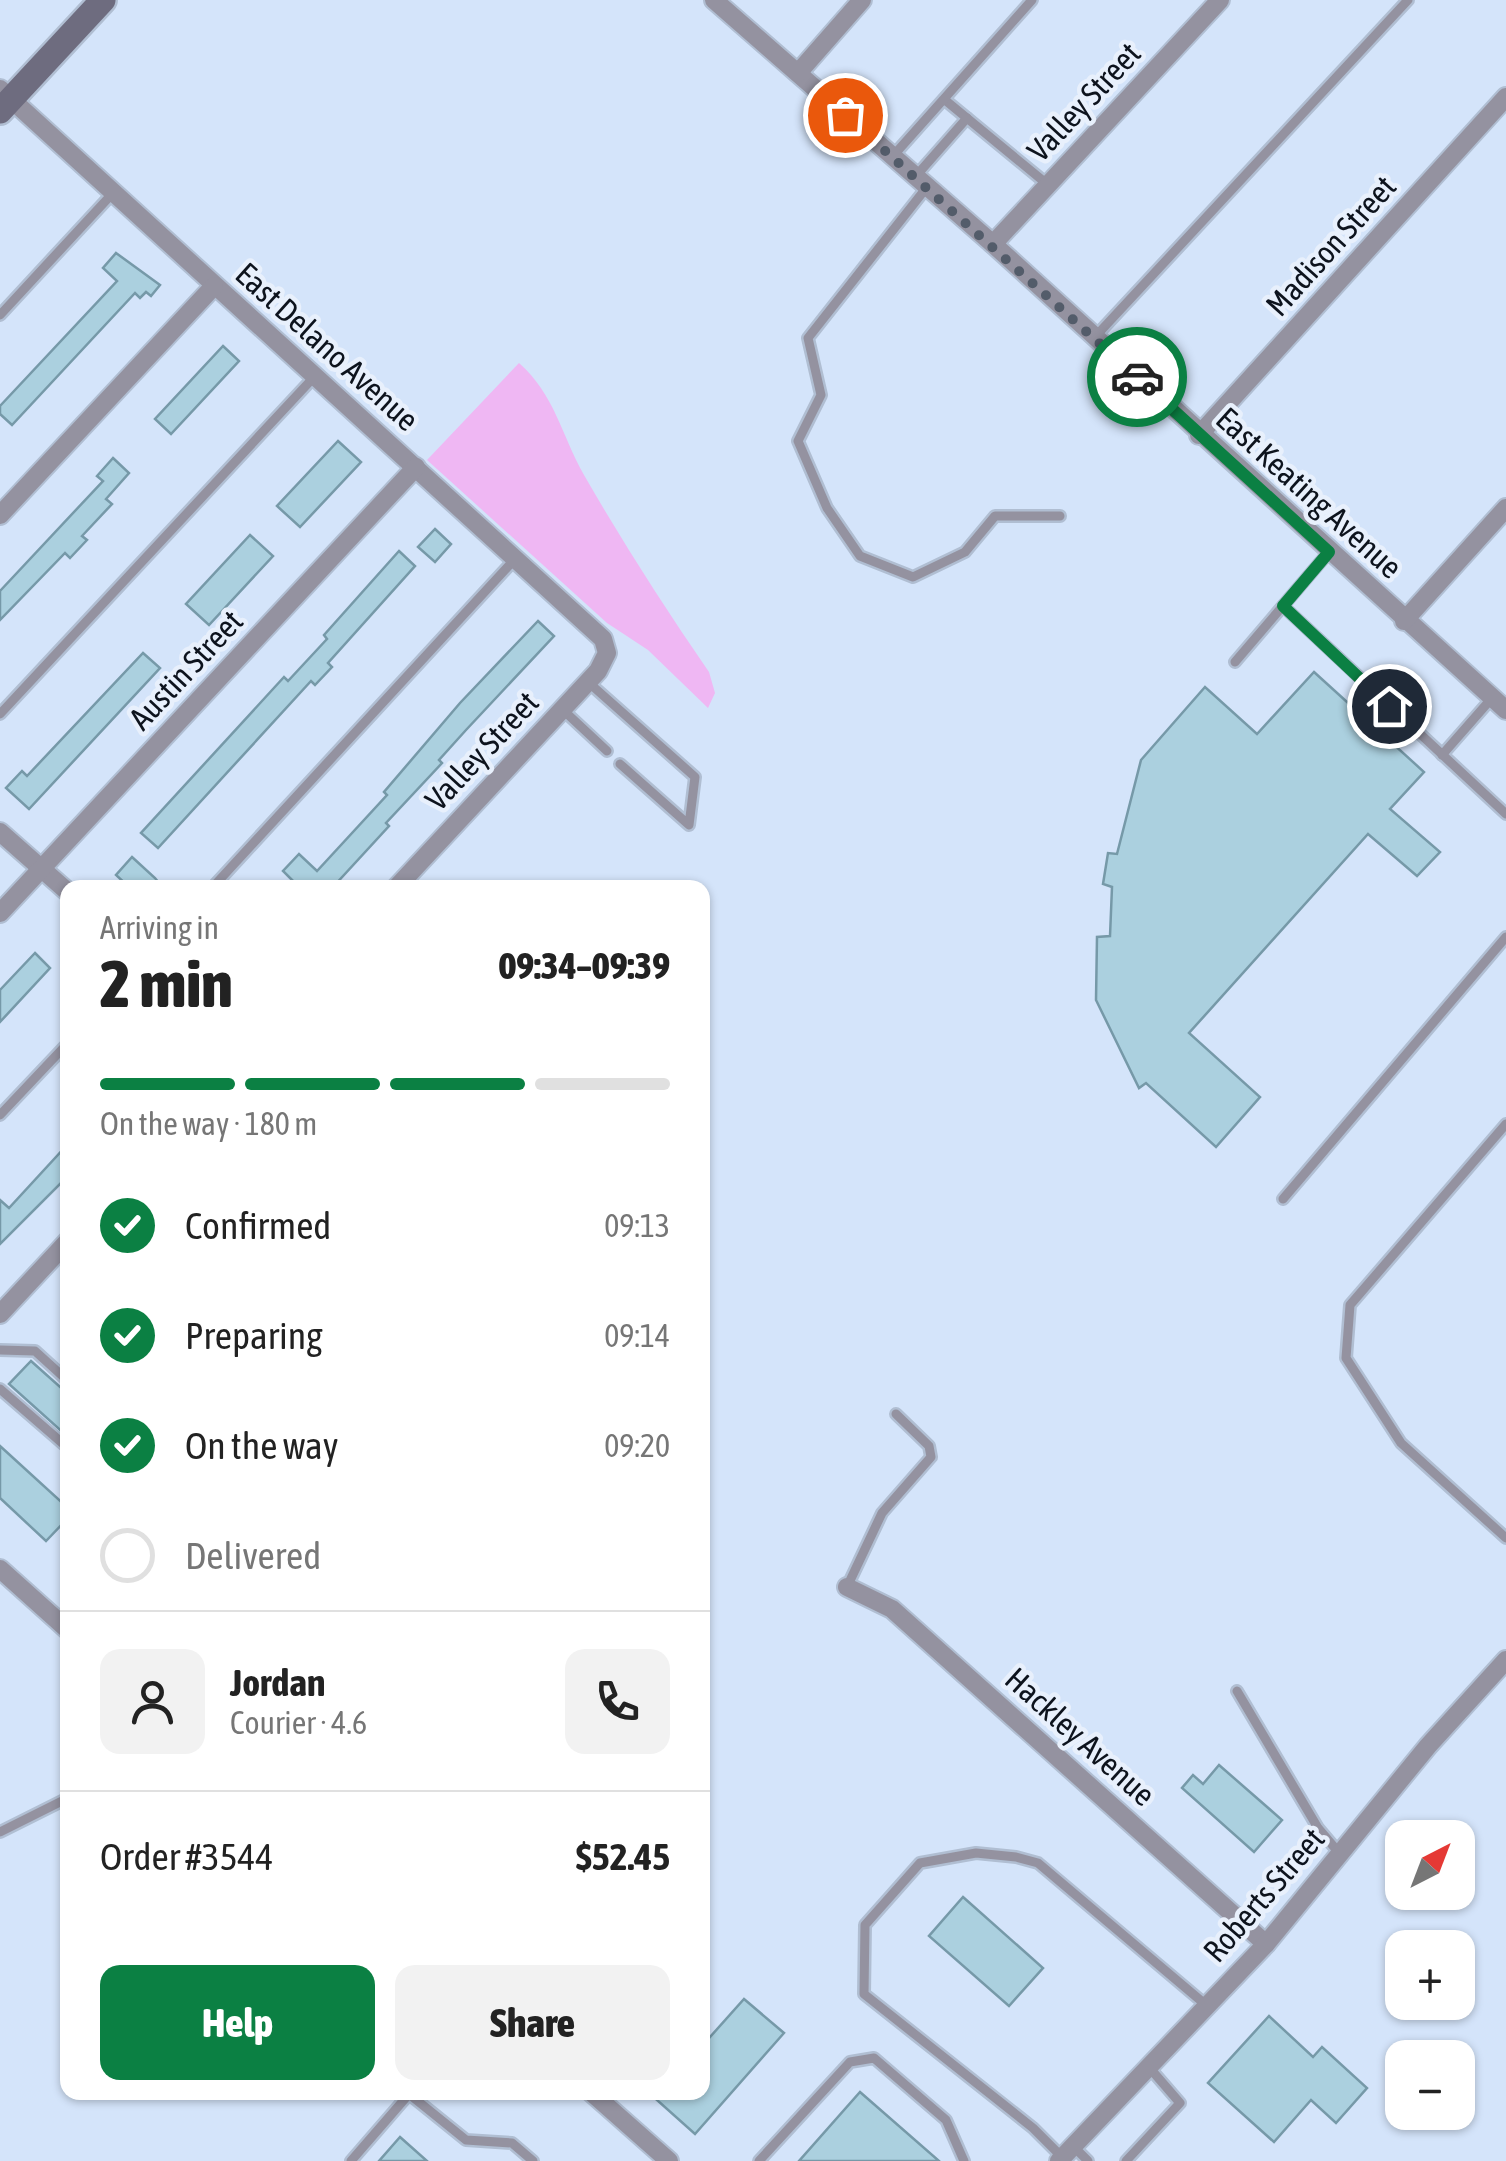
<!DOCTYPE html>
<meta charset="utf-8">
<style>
:root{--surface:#fff;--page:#f2f2f2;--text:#222;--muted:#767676;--line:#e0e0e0;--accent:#0b8043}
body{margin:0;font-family:"Asap Condensed",sans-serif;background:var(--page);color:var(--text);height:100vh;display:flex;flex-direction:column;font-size:38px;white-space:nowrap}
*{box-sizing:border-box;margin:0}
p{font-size:32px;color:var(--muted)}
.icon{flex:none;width:55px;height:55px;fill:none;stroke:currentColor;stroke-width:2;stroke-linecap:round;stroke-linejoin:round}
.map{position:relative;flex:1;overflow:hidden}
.panel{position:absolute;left:60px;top:880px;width:650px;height:1220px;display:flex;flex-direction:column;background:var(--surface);border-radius:20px;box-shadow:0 2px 8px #0004}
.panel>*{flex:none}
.needle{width:65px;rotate:42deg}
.fabs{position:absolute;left:1385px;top:1820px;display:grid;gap:20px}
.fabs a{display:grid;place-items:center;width:90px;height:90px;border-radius:20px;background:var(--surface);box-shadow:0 2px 8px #0004;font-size:50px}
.pin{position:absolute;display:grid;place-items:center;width:85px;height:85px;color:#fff;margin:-42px;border:5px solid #fff;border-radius:50%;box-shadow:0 2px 10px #0007}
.courier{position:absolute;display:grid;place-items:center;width:100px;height:100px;margin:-50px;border:8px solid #0b8043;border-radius:50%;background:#fff;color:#222;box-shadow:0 2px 12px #0007}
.head em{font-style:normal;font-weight:800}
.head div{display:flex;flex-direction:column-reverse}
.head{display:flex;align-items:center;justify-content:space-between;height:170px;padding:0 40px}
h1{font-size:65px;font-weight:800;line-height:75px}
.bar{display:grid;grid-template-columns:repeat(4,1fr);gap:15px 10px;align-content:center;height:120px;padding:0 40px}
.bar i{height:12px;border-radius:8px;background:var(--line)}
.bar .active{background:var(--accent)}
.bar p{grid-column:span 4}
.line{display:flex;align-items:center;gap:25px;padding:0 40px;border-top:2px solid var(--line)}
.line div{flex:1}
.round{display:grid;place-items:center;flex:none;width:105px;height:105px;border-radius:20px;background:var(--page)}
ol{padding:0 40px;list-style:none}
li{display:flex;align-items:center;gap:30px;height:110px}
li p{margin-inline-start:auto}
li .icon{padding:10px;border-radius:50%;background:var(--accent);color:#fff;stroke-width:4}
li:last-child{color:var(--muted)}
li i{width:55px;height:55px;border:5px solid var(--line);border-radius:50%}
.button{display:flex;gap:20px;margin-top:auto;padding:20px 40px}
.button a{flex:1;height:115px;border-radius:20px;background:var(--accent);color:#fff;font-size:40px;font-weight:800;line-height:115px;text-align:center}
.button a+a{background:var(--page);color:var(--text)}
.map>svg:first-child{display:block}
.green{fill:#efb7f3}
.building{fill:#abd0df;stroke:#7699a8;stroke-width:2.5}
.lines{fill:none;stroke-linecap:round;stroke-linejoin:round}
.lane-casing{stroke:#b0bed2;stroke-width:14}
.street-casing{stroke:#b0bed2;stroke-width:22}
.secondary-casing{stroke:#b0bed2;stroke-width:30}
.lane{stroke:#9492a0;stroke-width:9}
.street{stroke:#9492a0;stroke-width:18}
.secondary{stroke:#6e6c7f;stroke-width:25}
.done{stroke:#535c6a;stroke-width:10;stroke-dasharray:0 18}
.route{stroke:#0b8043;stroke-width:12}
.labels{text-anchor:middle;stroke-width:9;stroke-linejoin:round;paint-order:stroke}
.street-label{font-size:32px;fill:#0d131d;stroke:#e8f0fc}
</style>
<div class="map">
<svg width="1506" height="2161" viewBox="0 0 1506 2161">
<rect width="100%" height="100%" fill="#d4e4fa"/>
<path class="green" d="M519,363C555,395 561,434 584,475C623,543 665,608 709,672L715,693L708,708L648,650L607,623L427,460Z"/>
<g class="building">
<path d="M116,253L160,285L151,296L146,292L140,298L135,293L12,425L0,414V406L117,281L103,268Z"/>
<path d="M223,346L239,361L171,434L155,419Z"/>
<path d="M338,441L361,462L300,527L277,506Z"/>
<path d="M113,458L129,473L106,499L112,504L82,536L87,540L70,558L65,553L0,620V591L103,481L97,476Z"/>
<path d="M435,529L451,544L435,562L418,547Z"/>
<path d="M250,535L273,556L209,625L186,604Z"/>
<path d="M399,551L415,566L328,663L332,667L315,685L311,681L158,848L141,833L284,677L288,681L327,639L324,635Z"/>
<path d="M538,621L554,636L466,730L439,760L442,763L386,823L389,826L332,888H300L283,871L299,854L317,871L387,795L384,792L460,703Z"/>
<path d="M143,653L160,668L29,809L6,788L22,771L27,776Z"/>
<path d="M1314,672L1424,772L1390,809L1440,852L1417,876L1368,834L1189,1033L1260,1097L1216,1147L1146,1083L1139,1088L1096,1000L1097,937L1110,936L1112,887L1103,884L1108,853L1117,854L1141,760L1205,687L1257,734Z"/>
<path d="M132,857L155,878L163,888H130L116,875Z"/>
<path d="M35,953L50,968L0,1022V990Z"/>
<path d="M68,1144V1176L0,1244V1200L9,1208Z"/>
<path d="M31,1361L68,1394V1437L9,1384Z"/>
<path d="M0,1446L68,1508V1518L46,1541L0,1498Z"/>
<path d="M1219,1765L1282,1820L1254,1852L1182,1788L1193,1775L1203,1784Z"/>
<path d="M963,1897L1043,1968L1009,2006L929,1936Z"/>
<path d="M744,1999L784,2033L695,2134L648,2092H702V2046Z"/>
<path d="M1269,2016L1313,2057L1322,2047L1367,2088L1336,2123L1311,2100L1274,2142L1208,2083Z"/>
<path d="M860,2092L939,2161H799Z"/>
<path d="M400,2137L427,2161H379Z"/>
</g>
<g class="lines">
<defs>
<g id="lane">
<path d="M945,100L1047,184"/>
<path d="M893,156L1032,0"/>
<path d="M916,176L967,118"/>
<path d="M927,187L808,338L821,395L798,441L827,508L860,556L913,577L965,552L995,516H1060"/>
<path d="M0,315L112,194"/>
<path d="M1094,338L1408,0"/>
<path d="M1283,606L1506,814"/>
<path d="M1235,662L1329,552"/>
<path d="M588,682L695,777L689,825L620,764"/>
<path d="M562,709L607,751"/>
<path d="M0,714L315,376"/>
<path d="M1442,755L1492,698"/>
<path d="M212,888L515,559"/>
<path d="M0,1115L68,1043"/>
<path d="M1506,1124L1350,1305L1346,1358L1401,1443L1506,1538"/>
<path d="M1283,1199L1506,937"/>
<path d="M0,1350L35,1351L68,1381"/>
<path d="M0,1389L68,1448"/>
<path d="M847,1587L882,1513L931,1457L929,1446L896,1414"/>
<path d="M1237,1691L1318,1828L1340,1854"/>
<path d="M0,1832L68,1798"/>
<path d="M1073,2146L1088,2161"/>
<path d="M1062,2157L1033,2128L864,1994L865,1925L920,1863L976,1853L1016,1857L1038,1863L1206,2005"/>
<path d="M351,2161L409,2094L466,2140L512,2143L533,2161"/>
<path d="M759,2161L850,2062L874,2058L946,2120L964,2161"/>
<path d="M1126,2161L1180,2103L1148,2066"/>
</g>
<g id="street">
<path d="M714,0L993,244L1506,710"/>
<path d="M798,73L862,0"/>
<path d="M0,89L603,639L607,653L598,671L396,888"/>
<path d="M993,244L1220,0"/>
<path d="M1199,435L1506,97"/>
<path d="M0,515L214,286"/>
<path d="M1404,621L1506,508"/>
<path d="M0,832L68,892"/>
<path d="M0,913L416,467"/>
<path d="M0,1314L68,1241"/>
<path d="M0,1569L68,1630"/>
<path d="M847,1587L892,1609L1266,1944"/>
<path d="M591,2092L669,2161"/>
<path d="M1059,2161L1266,1944L1428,1746L1506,1660"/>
</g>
<path id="secondary" d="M0,111L103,0"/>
</defs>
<use href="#lane" class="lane-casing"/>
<use href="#street" class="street-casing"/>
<use href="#secondary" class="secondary-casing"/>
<use href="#lane" class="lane"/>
<use href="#street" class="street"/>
<use href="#secondary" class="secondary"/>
</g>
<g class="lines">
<path class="done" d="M845,115L1137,377"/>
<path class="route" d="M1137,377L1329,552L1283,606L1389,706"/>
</g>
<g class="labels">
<g class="street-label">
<text transform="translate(1084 102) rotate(-47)" y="11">Valley Street</text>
<text transform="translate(1331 246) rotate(-48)" y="11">Madison Street</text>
<text transform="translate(327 347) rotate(42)" y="11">East Delano Avenue</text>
<text transform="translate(1309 493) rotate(42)" y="11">East Keating Avenue</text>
<text transform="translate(186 670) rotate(-47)" y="11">Austin Street</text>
<text transform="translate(482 751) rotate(-47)" y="11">Valley Street</text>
<text transform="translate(1080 1737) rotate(42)" y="11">Hackley Avenue</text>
<text transform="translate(1264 1895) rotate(-49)" y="11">Roberts Street</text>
</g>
</g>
</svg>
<div class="fabs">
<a><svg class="needle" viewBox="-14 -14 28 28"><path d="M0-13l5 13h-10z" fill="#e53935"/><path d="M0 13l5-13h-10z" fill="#767676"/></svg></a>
<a>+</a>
<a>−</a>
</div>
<div class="pin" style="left:845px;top:115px;background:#ea580c"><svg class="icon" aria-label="bag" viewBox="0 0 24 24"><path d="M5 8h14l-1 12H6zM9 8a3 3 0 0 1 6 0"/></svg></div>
<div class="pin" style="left:1389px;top:706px;background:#1f2937"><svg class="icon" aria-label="home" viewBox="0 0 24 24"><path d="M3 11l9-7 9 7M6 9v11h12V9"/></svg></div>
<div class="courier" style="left:1137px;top:377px"><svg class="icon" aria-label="car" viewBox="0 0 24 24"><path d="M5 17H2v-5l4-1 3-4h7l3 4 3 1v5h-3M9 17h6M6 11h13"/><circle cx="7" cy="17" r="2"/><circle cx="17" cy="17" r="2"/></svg></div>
<section class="panel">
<div class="head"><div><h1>2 min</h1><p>Arriving in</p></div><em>09:34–09:39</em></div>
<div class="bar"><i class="active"></i><i class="active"></i><i class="active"></i><i></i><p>On the way · 180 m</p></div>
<ol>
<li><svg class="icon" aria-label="check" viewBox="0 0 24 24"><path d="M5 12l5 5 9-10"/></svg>Confirmed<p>09:13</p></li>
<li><svg class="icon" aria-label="check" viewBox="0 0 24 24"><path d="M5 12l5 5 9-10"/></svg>Preparing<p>09:14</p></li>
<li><svg class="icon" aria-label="check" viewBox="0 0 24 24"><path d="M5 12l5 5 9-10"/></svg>On the way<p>09:20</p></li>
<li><i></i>Delivered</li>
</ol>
<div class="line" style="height:180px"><a class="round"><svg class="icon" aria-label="person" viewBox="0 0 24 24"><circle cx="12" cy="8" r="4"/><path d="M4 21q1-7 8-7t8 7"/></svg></a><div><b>Jordan</b><p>Courier · 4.6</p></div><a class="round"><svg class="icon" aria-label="phone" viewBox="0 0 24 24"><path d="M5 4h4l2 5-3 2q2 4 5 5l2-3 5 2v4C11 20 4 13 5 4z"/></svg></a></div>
<div class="line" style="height:130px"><div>Order #3544</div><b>$52.45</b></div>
<div class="button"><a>Help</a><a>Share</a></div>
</section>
</div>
